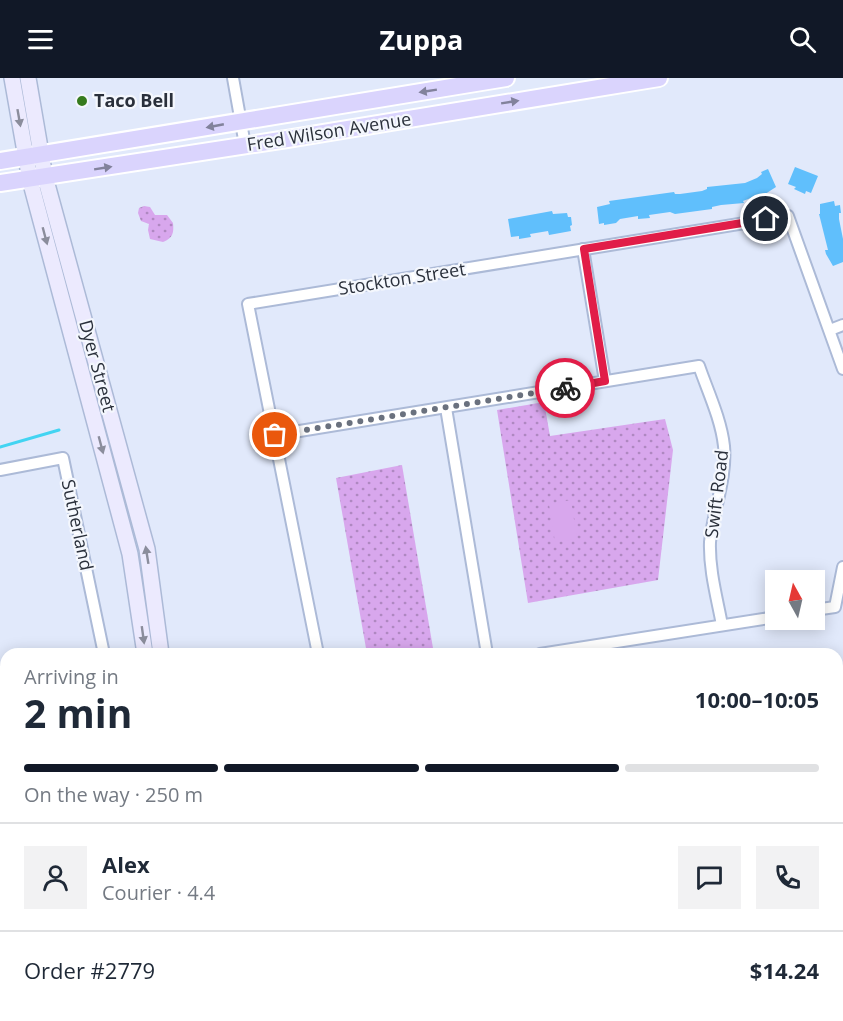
<!DOCTYPE html>
<meta charset="utf-8">
<style>
:root{--surface:#fff;--page:#f2f2f3;--text:#1f2937;--muted:#747a83;--line:#e0e1e3;--accent:#111827}
body{margin:0;font-family:"Open Sans",sans-serif;background:var(--page);color:var(--text);height:100vh;display:flex;flex-direction:column;font-size:22px;white-space:nowrap}
*{box-sizing:border-box;margin:0}
p{font-size:20px;color:var(--muted)}
.icon{flex:none;width:33px;height:33px;fill:none;stroke:currentColor;stroke-width:2;stroke-linecap:round;stroke-linejoin:round}
.map{position:relative;flex:1;overflow:hidden}
.panel{position:absolute;left:0px;top:570px;width:843px;height:374px;display:flex;flex-direction:column;background:var(--surface);border-radius:18px 18px 0 0;box-shadow:0 3px 15px #0003}
.panel>*{flex:none}
.needle{width:39px;rotate:352deg}
.controls{position:absolute;left:765px;top:492px;display:grid;gap:12px}
.controls a{display:grid;place-items:center;width:60px;height:60px;border-radius:0px;background:var(--surface);box-shadow:0 3px 15px #0003;font-size:30px}
.pin{position:absolute;display:grid;place-items:center;width:51px;height:51px;color:#fff;margin:-26px;border:3px solid #fff;border-radius:50%;box-shadow:0 2px 6px #0007}
.courier{position:absolute;display:grid;place-items:center;width:60px;height:60px;margin:-30px;border:4px solid #e11d48;border-radius:50%;background:#fff;color:#222;box-shadow:0 2px 8px #0007}
.headline em{font-style:normal;font-weight:700}
.headline div{display:flex;flex-direction:column-reverse}
.headline{display:flex;align-items:center;justify-content:space-between;height:102px;padding:0 24px}
h1{font-size:39px;font-weight:700;line-height:45px}
.bar{display:grid;grid-template-columns:repeat(4,1fr);gap:9px 6px;align-content:center;height:72px;padding:0 24px}
.bar i{height:8px;border-radius:4px;background:var(--line)}
.bar .current{background:var(--accent)}
.bar p{grid-column:span 4}
.line{display:flex;align-items:center;gap:15px;padding:0 24px;border-top:2px solid var(--line)}
.line div{flex:1}
.round{display:grid;place-items:center;flex:none;width:63px;height:63px;border-radius:0px;background:var(--page)}
header{display:flex;justify-content:space-between;align-items:center;height:78px;padding:0 24px;background:var(--accent);color:#fff;font-size:27px;font-weight:700}
.map>svg:first-child{display:block}
.park{fill:url(#park-dots)}
.pitch{fill:#d8a7ed}
.lines{fill:none;stroke-linecap:round;stroke-linejoin:round}
.stream{stroke:#42d4f2;stroke-width:3}
.building{fill:#60bffc}
.street-casing{stroke:#acbad7;stroke-width:14}
.secondary-casing{stroke:#acbad7;stroke-width:18}
.primary-casing{stroke:#fff;stroke-width:20}
.street{stroke:#fff;stroke-width:10}
.secondary{stroke:#eceafe;stroke-width:15}
.primary{stroke:#dad4fd;stroke-width:16}
.oneway{fill:#82829c}
.oneway2{fill:#8b8d9c}
.done{stroke:#6a717e;stroke-width:6;stroke-dasharray:0 10.8}
.route{stroke:#e11d48;stroke-width:8}
.poi-dot{fill:#367b1e;stroke:#f4f7fd;stroke-width:2}
.labels{text-anchor:middle;stroke-width:4.5;stroke-linejoin:round;paint-order:stroke}
.poi-label{font-size:18px;font-weight:bold;fill:#2a303b;stroke:#f4f7fd;text-anchor:start}
.street-label{font-size:18px;fill:#2a303b;stroke:#f4f7fd}
</style>
<header><svg class="icon" aria-label="menu" viewBox="0 0 24 24"><path d="M4 6h16M4 12h16M4 18h16"/></svg>Zuppa<svg class="icon" aria-label="search" viewBox="0 0 24 24"><circle cx="10" cy="10" r="6"/><path d="M15 15l6 6"/></svg></header>
<div class="map">
<svg width="843" height="943" viewBox="0 0 843 943">
<defs>
<pattern id="park-dots" width="8" height="8" patternUnits="userSpaceOnUse" patternTransform="scale(1.5)"><rect width="8" height="8" fill="#d8a7ed"/><path d="M2 2h.1M6 6h.1" fill="none" stroke="#af88c1" stroke-width="1.8" stroke-linecap="round"/></pattern>
</defs>
<rect width="100%" height="100%" fill="#e1e9fb"/>
<g class="park">
<path d="M144,128L150,129L155,137H167L173,145C174,155 173,160 163,164L150,161L148,152L149,146L141,143L138,135L139,130Z"/>
<path d="M544,324L550,358L665,341L673,372L658,502L528,525L497,332Z"/>
<path d="M402,387L434,576H367L336,400Z"/>
</g>
<path class="pitch" d="M571,422L577,461L555,464L549,426Z"/>
<g class="lines">
<path class="stream" d="M0,369L59,352"/>
</g>
<g class="building">
<path d="M795,89L818,98L811,115L806,113L805,116L794,111L796,109L788,106Z"/>
<path d="M768,91L776,109L762,118L761,116L743,123L744,125L721,127L712,129V131L675,136L670,134L649,137L650,140L638,141V138L620,141L616,145L604,147V145L599,146L597,129L610,126L609,123L674,114L675,116H680L702,113L707,111V109L745,105L757,100L762,96L761,94Z"/>
<path d="M834,123L835,128L840,127L841,135H839V141L843,161V184L833,188L826,176L825,172H828L819,136H820V126Z"/>
<path d="M552,133L553,136L567,135L568,139H571L572,147L570,148L571,153L549,157L548,153L530,156L531,159L519,161V158L511,159L508,141Z"/>
</g>
<g class="lines">
<defs>
<g id="street">
<path d="M233,0L245,67"/>
<path d="M583,171L605,303"/>
<path d="M830,252L843,247"/>
<path d="M446,330L487,576"/>
<path d="M275,357L699,288C708,314 721,341 724,368C727,400 713,433 710,464C709,492 717,520 722,547"/>
<path d="M0,392L63,380L104,576"/>
<path d="M814,532L835,529L843,489"/>
<path d="M318,576L248,226L788,138L843,291"/>
<path d="M540,576L776,539"/>
<path d="M0,594L6,622"/>
<path d="M0,899L6,898"/>
<path d="M443,938V943"/>
</g>
<g id="secondary">
<path d="M12,0L30,102L130,476L145,576"/>
<path d="M28,0L45,99L147,471L161,576"/>
<path d="M837,637L843,636"/>
<path d="M0,771L6,770"/>
<path d="M195,938L198,943"/>
<path d="M211,938V943"/>
</g>
<g id="primary">
<path d="M0,83L506,0"/>
<path d="M0,105L287,61L659,0"/>
</g>
</defs>
<use href="#street" class="street-casing"/>
<use href="#secondary" class="secondary-casing"/>
<use href="#primary" class="primary-casing"/>
<use href="#street" class="street"/>
<use href="#secondary" class="secondary"/>
<use href="#primary" class="primary"/>
</g>
<defs><path id="oneway-solid" d="M-6-.8H1V-3.2L6.5 0L1 3.2V.8H-6Z" transform="scale(1.5)"/></defs>
<g class="oneway">
<use href="#oneway-solid" transform="translate(428 13) rotate(171)"/>
<use href="#oneway-solid" transform="translate(510 24) rotate(-9)"/>
<use href="#oneway-solid" transform="translate(215 48) rotate(169)"/>
<use href="#oneway-solid" transform="translate(103 90) rotate(-9)"/>
</g>
<g class="oneway2">
<use href="#oneway-solid" transform="translate(19 40) rotate(80)"/>
<use href="#oneway-solid" transform="translate(45 158) rotate(75)"/>
<use href="#oneway-solid" transform="translate(101 367) rotate(75)"/>
<use href="#oneway-solid" transform="translate(147 477) rotate(-99)"/>
<use href="#oneway-solid" transform="translate(143 557) rotate(82)"/>
</g>
<g class="lines">
<path class="done" d="M275,357L565,310"/>
<path class="route" d="M565,310L605,303L584,171L766,141"/>
</g>
<circle class="poi-dot" cx="82" cy="23" r="6"/>
<g class="labels">
<g class="poi-label">
<text x="94" y="29">Taco Bell</text>
</g>
<g class="street-label">
<text transform="translate(329 54) rotate(-9)" y="6">Fred Wilson Avenue</text>
<text transform="translate(402 201) rotate(-9)" y="6">Stockton Street</text>
<text transform="translate(97 288) rotate(75)" y="6">Dyer Street</text>
<text transform="translate(717 416) rotate(-83)" y="6">Swift Road</text>
<text transform="translate(77 447) rotate(78)" y="6">Sutherland</text>
</g>
</g>
</svg>
<div class="controls">
<a><svg class="needle" viewBox="-14 -14 28 28"><path d="M0-13l5 13h-10z" fill="#e53935"/><path d="M0 13l5-13h-10z" fill="#747a83"/></svg></a>
</div>
<div class="pin" style="left:275px;top:357px;background:#ea580c"><svg class="icon" aria-label="bag" viewBox="0 0 24 24"><path d="M5 8h14l-1 12H6zM9 8a3 3 0 0 1 6 0"/></svg></div>
<div class="pin" style="left:766px;top:141px;background:#1f2937"><svg class="icon" aria-label="home" viewBox="0 0 24 24"><path d="M3 11l9-7 9 7M6 9v11h12V9"/></svg></div>
<div class="courier" style="left:565px;top:310px"><svg class="icon" aria-label="bike" viewBox="0 0 24 24"><circle cx="6" cy="16" r="4"/><circle cx="18" cy="16" r="4"/><path d="M6 16l4-8h5l3 8M10 8l3 8H6M13 5h3"/></svg></div>
<section class="panel">
<div class="headline"><div><h1>2 min</h1><p>Arriving in</p></div><em>10:00–10:05</em></div>
<div class="bar"><i class="current"></i><i class="current"></i><i class="current"></i><i></i><p>On the way · 250 m</p></div>
<div class="line" style="height:108px"><a class="round"><svg class="icon" aria-label="person" viewBox="0 0 24 24"><circle cx="12" cy="8" r="4"/><path d="M4 21q1-7 8-7t8 7"/></svg></a><div><b>Alex</b><p>Courier · 4.4</p></div><a class="round"><svg class="icon" aria-label="chat" viewBox="0 0 24 24"><path d="M4 5h16v11H9l-5 4z"/></svg></a><a class="round"><svg class="icon" aria-label="phone" viewBox="0 0 24 24"><path d="M5 4h4l2 5-3 2q2 4 5 5l2-3 5 2v4C11 20 4 13 5 4z"/></svg></a></div>
<div class="line" style="height:78px"><div>Order #2779</div><b>$14.24</b></div>
</section>
</div>
